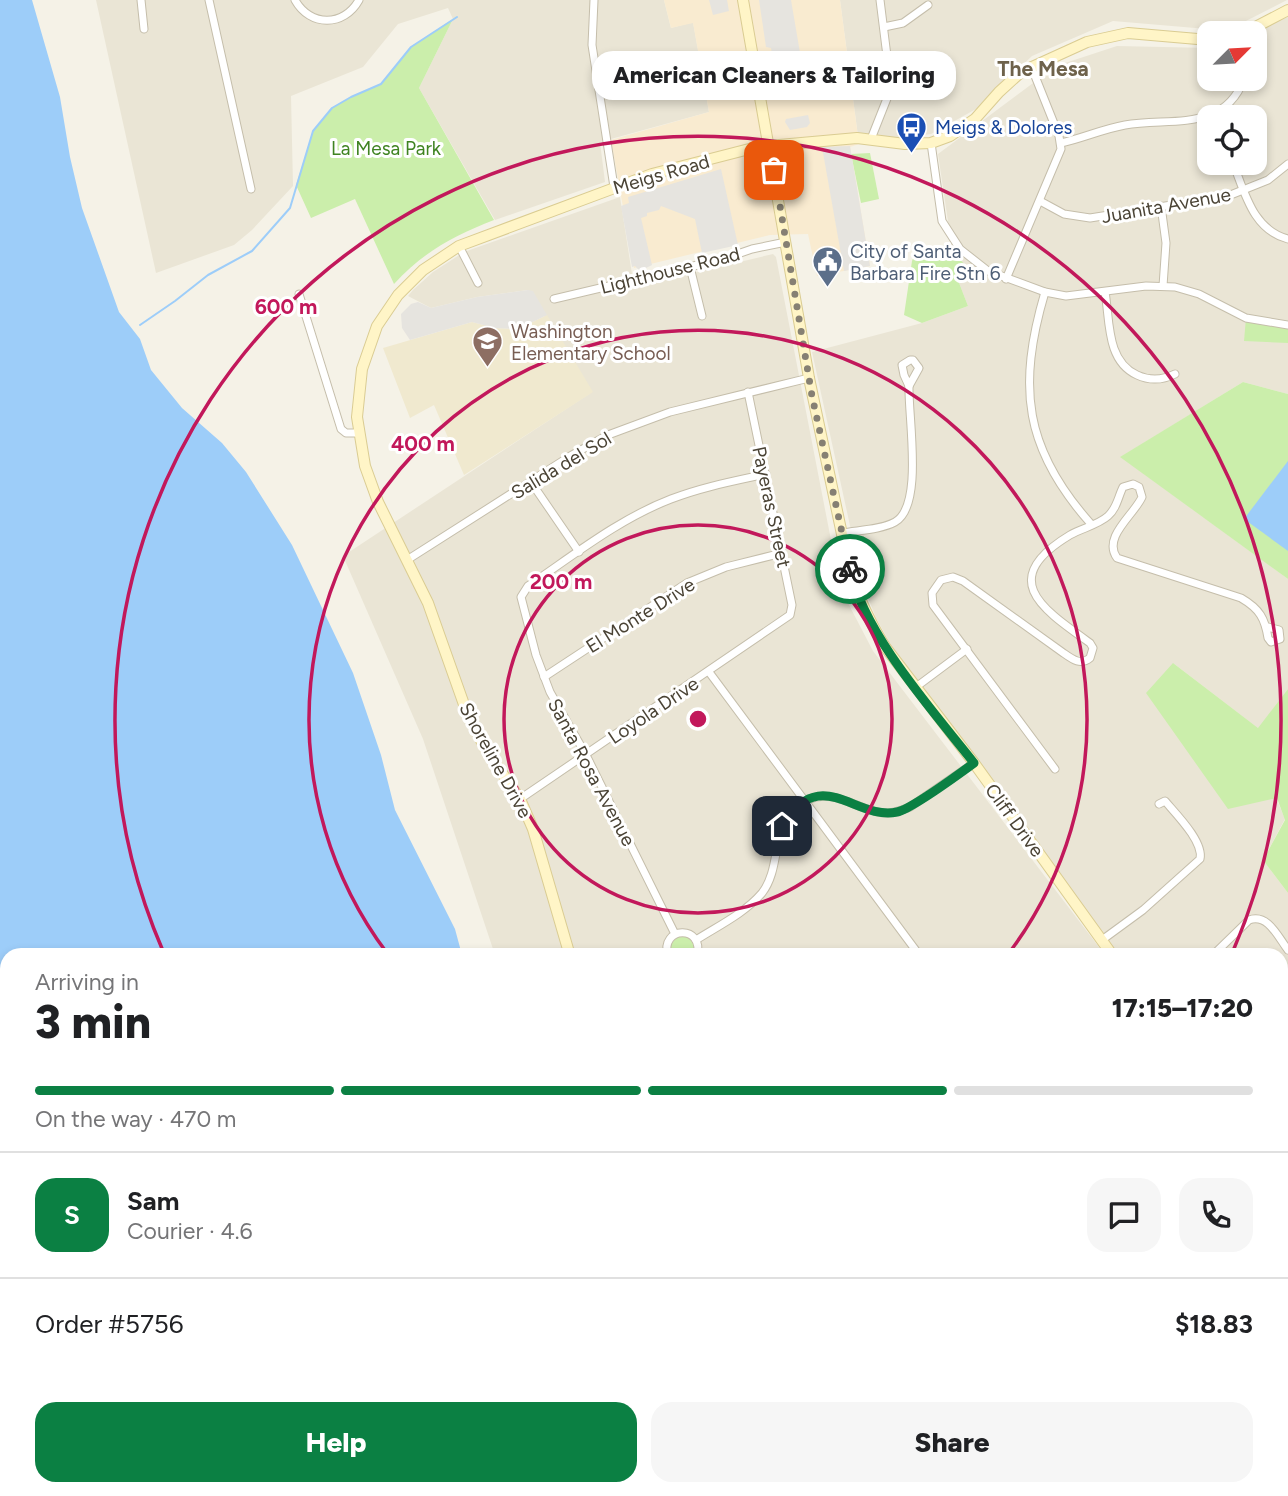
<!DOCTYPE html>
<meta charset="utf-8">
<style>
:root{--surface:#fff;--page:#f6f6f6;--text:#202124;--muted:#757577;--line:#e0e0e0;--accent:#0b8043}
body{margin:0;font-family:Figtree,sans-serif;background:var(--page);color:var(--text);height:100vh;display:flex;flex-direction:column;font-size:26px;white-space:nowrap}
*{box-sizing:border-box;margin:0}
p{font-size:23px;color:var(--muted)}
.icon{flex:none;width:38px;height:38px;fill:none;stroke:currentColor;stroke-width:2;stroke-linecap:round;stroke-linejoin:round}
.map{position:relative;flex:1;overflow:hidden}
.details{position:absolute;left:0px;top:948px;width:1288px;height:548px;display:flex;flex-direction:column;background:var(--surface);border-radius:21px 21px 0 0;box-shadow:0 4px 10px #0003}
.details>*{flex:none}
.needle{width:46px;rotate:66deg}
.controls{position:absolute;left:1197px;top:21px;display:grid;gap:14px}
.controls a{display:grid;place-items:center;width:70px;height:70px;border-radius:14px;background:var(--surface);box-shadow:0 4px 10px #0003;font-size:35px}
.pin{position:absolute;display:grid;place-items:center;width:60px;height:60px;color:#fff;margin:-30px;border-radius:14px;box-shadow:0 4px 10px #0006}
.courier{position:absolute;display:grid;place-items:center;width:70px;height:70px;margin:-35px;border:5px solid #0b8043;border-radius:50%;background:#fff;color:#222;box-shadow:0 2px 9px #0007}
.bubble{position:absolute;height:49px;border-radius:21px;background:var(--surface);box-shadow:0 4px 10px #0003;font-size:23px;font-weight:800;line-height:49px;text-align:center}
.overview em{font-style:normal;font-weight:800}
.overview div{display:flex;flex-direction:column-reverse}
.overview{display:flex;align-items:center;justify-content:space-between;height:119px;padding:0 35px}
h1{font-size:46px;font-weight:800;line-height:52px}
.bar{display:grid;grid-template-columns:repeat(4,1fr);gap:10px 7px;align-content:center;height:84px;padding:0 35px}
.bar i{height:9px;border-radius:5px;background:var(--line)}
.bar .selected{background:var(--accent)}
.bar p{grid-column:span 4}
.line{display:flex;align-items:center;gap:18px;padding:0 35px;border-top:2px solid var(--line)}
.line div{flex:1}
.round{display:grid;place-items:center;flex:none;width:74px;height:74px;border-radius:21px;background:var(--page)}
.primary-button{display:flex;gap:14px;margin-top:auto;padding:14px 35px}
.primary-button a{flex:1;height:80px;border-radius:21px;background:var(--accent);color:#fff;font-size:28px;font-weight:800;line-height:80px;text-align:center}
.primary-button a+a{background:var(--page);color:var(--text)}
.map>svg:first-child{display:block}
.residential{fill:#eae5d5;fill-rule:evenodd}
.commercial{fill:#f9ebd0}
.education{fill:#f0e9cf}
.green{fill:#cbeeab}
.parking{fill:#e6e4df}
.water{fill:#9dcdf9}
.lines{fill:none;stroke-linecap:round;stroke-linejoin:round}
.stream{stroke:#9dcdf9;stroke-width:2}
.street-casing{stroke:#c5beab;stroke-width:9}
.secondary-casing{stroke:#dacc92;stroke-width:12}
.street{stroke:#fff;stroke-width:7}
.secondary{stroke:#fff5c7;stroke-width:10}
.done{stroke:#868073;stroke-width:7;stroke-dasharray:0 12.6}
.route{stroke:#0b8043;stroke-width:9}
.ring{fill:none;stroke:#c2185b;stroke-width:3.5}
.labels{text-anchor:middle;stroke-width:6;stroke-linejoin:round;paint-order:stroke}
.transit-label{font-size:19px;fill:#164399;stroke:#fff;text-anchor:start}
.park-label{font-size:19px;fill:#3f8321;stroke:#fff}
.street-label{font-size:19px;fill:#4a4335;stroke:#fff}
.service-label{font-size:19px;fill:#4e5e75;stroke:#fff;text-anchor:start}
.education-label{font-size:19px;fill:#785e54;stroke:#fff;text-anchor:start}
.neighbourhood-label{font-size:21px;font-weight:bold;fill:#6e624b;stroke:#fff}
.centre{fill:#c2185b;stroke:#fff;stroke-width:3.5}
.ring-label{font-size:21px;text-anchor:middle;font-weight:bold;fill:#c2185b;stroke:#fff;stroke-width:6;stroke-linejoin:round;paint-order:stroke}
</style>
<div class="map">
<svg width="1288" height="1496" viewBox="0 0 1288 1496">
<rect width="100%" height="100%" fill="#f5f2e7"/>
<g class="residential">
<path d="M96,0H664L671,28L693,22L709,112L600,142L605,182L495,220L419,88L453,19L448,8L398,24L363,67L291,96L293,186L252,230L234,245L156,273Z"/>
<path d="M840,0H1287L1236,26L1207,29L1113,21L1032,56L976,109L931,134L859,144Z"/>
<path d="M1288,17V394L1243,382L1121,457L1288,579V689L1259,729L1173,663L1276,798L1285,819L1263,860L1288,893V1175L1281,1170V956L1119,955L895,652L876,618L863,585L812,352L922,323L968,306L956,275L938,154L1056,66L1117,46L1209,48V79H1255V33H1250ZM1209,117H1255V163H1209Z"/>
<path d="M620,197L634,287L773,254L776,257L837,571L848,603L873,651L1105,955H495L423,739L343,556L592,392L528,290L477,297L431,308L408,296L413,290L433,272L464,252Z"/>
<path d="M1281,1184L1288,1189V1496H790L785,1489H1281Z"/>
</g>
<path class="commercial" d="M664,0H840L859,144L850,147L870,266L817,276L808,234L770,235L634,268L611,140L709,112L693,23L671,28Z"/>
<path class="education" d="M547,315L593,392L464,475L434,405L410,418L383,348L472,322L495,328L518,329Z"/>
<g class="green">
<path d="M453,19L419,88L494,220C455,235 423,252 394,284L355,199L311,218L296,185L313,131L332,108L351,97L381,84L411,47Z"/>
<path d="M870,153L879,199L861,203L851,154Z"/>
<path d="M949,243L954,253L968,268L956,275L968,306L922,323L904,315L912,261L918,246L928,253Z"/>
<path d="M1246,318L1288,325V343L1244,341Z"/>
<path d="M1243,382L1288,394V579L1120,457Z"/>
<path d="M1173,663L1258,728L1288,689V893L1263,860L1285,820L1277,798L1228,809L1146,693Z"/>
<path d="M672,936L693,937L697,955L668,956Z"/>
<path d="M677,1489H764L770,1496H680Z"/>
</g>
<g class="parking">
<path d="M709,0H727L729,11L713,15Z"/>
<path d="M759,0H791L804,76L792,81H777L771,48L766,47Z"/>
<path d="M808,115L810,123L807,127L790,130L785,122L786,119Z"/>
<path d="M850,146L870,266L844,271L822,147Z"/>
<path d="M721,169L738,245L702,253L695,219L661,206L659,210L647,213V216L641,218L652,265L640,271L635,266L632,267L621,206L629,203L628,197Z"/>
<path d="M528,290L533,291L547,315L518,329L495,328L472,322L410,340L402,328L401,314L411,304L418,302L431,308L477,297Z"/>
</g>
<g class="water">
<path d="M0,0H32L60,97L70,157L82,208L119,312L140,339L151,370L182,408L222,443L246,472L292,545L353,673L381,755L395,810L455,929L462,955L7,956V1489H657L663,1496H0Z"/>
<path d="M1288,461V551L1244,519Z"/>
</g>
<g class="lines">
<path class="stream" d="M140,325L175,301L208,275L252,251L290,208L313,131L332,108L351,97L381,84L411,47L457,17"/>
<defs>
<g id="street">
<path d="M141,0L144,29"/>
<path d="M209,0L251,189"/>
<path d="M295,0C310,27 344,27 359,0"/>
<path d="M594,0L592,45L614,187"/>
<path d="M884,27L903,23L928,5"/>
<path d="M871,139L888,96L890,80L880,0"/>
<path d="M931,143L942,221L960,249L988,271L1045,292L1066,296L1146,286L1175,287L1199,294L1246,318L1288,325"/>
<path d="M1061,143C1083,138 1103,129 1125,125C1170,117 1224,133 1244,79"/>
<path d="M1233,163C1245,193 1253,230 1288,239"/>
<path d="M1040,201L1064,214L1090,218L1228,196L1268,180L1288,164"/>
<path d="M1161,206L1166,243L1163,286"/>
<path d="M459,246L478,283"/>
<path d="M690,267L702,316"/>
<path d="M1006,279L1061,149L1059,136L1031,66"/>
<path d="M1045,292C1017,387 1024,449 1091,524"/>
<path d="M1105,292C1110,320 1106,361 1137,375C1150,381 1163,380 1175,374"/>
<path d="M299,294L341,429L346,433H358"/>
<path d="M554,299L723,259L752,249L786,242"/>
<path d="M910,360H913L919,368L909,386L904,375L902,365Z"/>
<path d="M531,482L579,552"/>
<path d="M842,533C859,530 880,530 895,522C924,506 908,417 909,386"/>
<path d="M407,560L572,455L608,435L670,412L809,378"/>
<path d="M709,672L920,956"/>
<path d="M544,677L687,583L726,567L782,553"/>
<path d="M916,687L967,649"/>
<path d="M1055,769L933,605L932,593L941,580L953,577L963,581L1062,652C1072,659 1080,666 1090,658L1093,648L1090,643C1041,608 997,579 1070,535C1082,528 1098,525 1108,516C1117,508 1118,497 1123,487L1133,484L1139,487L1142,497C1134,515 1102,537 1117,558L1241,598C1260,609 1265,619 1268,638L1271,642L1280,639L1279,630L1268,627"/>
<path d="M520,799L790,615L792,605L748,392"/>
<path d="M675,934L586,755L550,692L536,655L521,597L528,586C574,555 619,519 671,499C702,487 734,481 766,474"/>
<path d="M696,940C718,926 745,913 762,893C784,865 768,817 807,800C836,787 857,811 884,813C893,814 902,810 910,807L974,763"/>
<path d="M1102,940L1143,910L1200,859C1204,842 1176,814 1165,801L1159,804"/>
<path d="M668,956C659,926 705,924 697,956"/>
<path d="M1212,956L1249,920C1268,913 1278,937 1288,950"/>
<path d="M1281,1012L1288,1003"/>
<path d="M1286,1273L1283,1244L1288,1224"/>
<path d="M1281,1354H1288"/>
<path d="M1022,1489L1049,1496"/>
<path d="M800,1496L808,1489"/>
<path d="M923,1496L924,1489"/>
<path d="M1000,1496L1002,1489"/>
<path d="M1076,1496L1078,1489"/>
<path d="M1154,1496L1156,1489"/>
<path d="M1233,1496L1234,1489"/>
</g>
<g id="secondary">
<path d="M743,0L809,378L851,577C861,602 871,625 886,648L974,763L1113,956"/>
<path d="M1244,33L1288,10"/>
<path d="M570,956L533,829L520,799L486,750L467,713L428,603L378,502L365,466L357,417L362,369L377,326L398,295L423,270L459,246L652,174L757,147L857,138L905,144L931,143L950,136L975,119L999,92L1021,72L1087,42L1128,33L1209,40"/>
<path d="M1281,1175L1288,1180"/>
<path d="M770,1489L777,1496"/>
</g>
</defs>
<use href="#street" class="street-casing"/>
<use href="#secondary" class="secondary-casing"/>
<use href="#street" class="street"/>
<use href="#secondary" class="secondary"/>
</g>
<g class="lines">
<path class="done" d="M774,170L812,396L850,569"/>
<path class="route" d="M782,826C821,762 855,821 897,812C911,809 959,774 974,763C933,711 863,633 850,569"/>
</g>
<g class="ring">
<circle cx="698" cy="719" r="194"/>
<path d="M387 953A389 389 0 1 1 1009 953"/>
<path d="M163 951A583 583 0 1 1 1233 951"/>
</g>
<defs>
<symbol id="bus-pin" viewBox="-11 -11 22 30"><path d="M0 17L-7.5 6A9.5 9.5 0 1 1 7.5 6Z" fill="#1a4fb4" stroke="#fff"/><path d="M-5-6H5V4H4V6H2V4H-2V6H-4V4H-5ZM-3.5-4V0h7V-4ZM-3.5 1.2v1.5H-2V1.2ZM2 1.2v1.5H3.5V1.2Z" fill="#fff"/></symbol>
<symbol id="civic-pin" viewBox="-11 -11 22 30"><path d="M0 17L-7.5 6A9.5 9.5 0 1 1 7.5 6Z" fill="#5c6f8a" stroke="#fff"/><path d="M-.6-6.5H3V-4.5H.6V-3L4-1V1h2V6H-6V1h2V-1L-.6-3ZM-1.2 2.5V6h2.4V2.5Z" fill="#fff"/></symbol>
<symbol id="school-pin" viewBox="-11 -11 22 30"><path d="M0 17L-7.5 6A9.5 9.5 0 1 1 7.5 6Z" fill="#8d6e63" stroke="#fff"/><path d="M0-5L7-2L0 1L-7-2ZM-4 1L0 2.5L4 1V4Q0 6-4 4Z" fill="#fff"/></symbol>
</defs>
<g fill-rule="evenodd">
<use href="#bus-pin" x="894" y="110" width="35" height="47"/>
<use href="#civic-pin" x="810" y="244" width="35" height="47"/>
<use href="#school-pin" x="470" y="324" width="35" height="47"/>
</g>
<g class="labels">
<g class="transit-label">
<text x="935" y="134">Meigs &amp; Dolores</text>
</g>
<g class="park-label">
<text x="386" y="155">La Mesa Park</text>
</g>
<g class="street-label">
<text transform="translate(661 174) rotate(-16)" y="7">Meigs Road</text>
<text transform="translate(1166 205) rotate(-10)" y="7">Juanita Avenue</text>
<text transform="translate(670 270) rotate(-14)" y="7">Lighthouse Road</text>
<text transform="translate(561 465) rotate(-31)" y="7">Salida del Sol</text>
<text transform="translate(772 507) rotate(78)" y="7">Payeras Street</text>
<text transform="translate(640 615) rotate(-32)" y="7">El Monte Drive</text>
<text transform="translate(653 710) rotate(-34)" y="7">Loyola Drive</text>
<text transform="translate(496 760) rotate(61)" y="7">Shoreline Drive</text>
<text transform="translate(592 772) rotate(62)" y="7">Santa Rosa Avenue</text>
<text transform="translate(1015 820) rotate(54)" y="7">Cliff Drive</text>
</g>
<g class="service-label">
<text x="850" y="258">City of Santa<tspan x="850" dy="22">Barbara Fire Stn 6</tspan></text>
</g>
<g class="education-label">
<text x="511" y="338">Washington<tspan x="511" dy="22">Elementary School</tspan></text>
</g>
<g class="neighbourhood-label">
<text x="1043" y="76">The Mesa</text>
</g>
</g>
<circle cx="698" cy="719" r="10" class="centre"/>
<g class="ring-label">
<text x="286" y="314">600 m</text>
<text x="423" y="451">400 m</text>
<text x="561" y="589">200 m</text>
</g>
</svg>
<div class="controls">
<a><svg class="needle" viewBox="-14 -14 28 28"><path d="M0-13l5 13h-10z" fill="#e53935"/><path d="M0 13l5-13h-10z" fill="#757577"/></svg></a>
<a><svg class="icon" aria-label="locate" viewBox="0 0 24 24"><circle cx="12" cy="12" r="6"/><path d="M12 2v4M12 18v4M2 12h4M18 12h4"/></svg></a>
</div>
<div class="pin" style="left:774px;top:170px;background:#ea580c"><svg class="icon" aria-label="bag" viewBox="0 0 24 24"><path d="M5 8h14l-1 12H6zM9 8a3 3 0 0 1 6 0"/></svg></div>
<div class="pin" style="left:782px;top:826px;background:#1f2937"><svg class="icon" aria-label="home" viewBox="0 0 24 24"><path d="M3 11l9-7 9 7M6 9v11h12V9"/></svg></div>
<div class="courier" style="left:850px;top:569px"><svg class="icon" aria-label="bike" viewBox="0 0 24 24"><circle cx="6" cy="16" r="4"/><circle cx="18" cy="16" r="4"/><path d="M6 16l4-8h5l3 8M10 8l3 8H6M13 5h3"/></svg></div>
<div class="bubble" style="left:592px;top:51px;width:364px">American Cleaners &amp; Tailoring</div>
<section class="details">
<div class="overview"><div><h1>3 min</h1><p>Arriving in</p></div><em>17:15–17:20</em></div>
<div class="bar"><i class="selected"></i><i class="selected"></i><i class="selected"></i><i></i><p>On the way · 470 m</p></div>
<div class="line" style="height:126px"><b class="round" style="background:var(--accent);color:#fff">S</b><div><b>Sam</b><p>Courier · 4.6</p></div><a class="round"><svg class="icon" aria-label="chat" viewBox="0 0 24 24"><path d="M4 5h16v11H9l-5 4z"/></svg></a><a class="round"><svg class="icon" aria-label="phone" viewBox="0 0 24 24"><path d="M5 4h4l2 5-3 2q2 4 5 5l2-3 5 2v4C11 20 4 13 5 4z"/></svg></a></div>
<div class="line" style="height:91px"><div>Order #5756</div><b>$18.83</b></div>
<div class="primary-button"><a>Help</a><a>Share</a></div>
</section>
</div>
